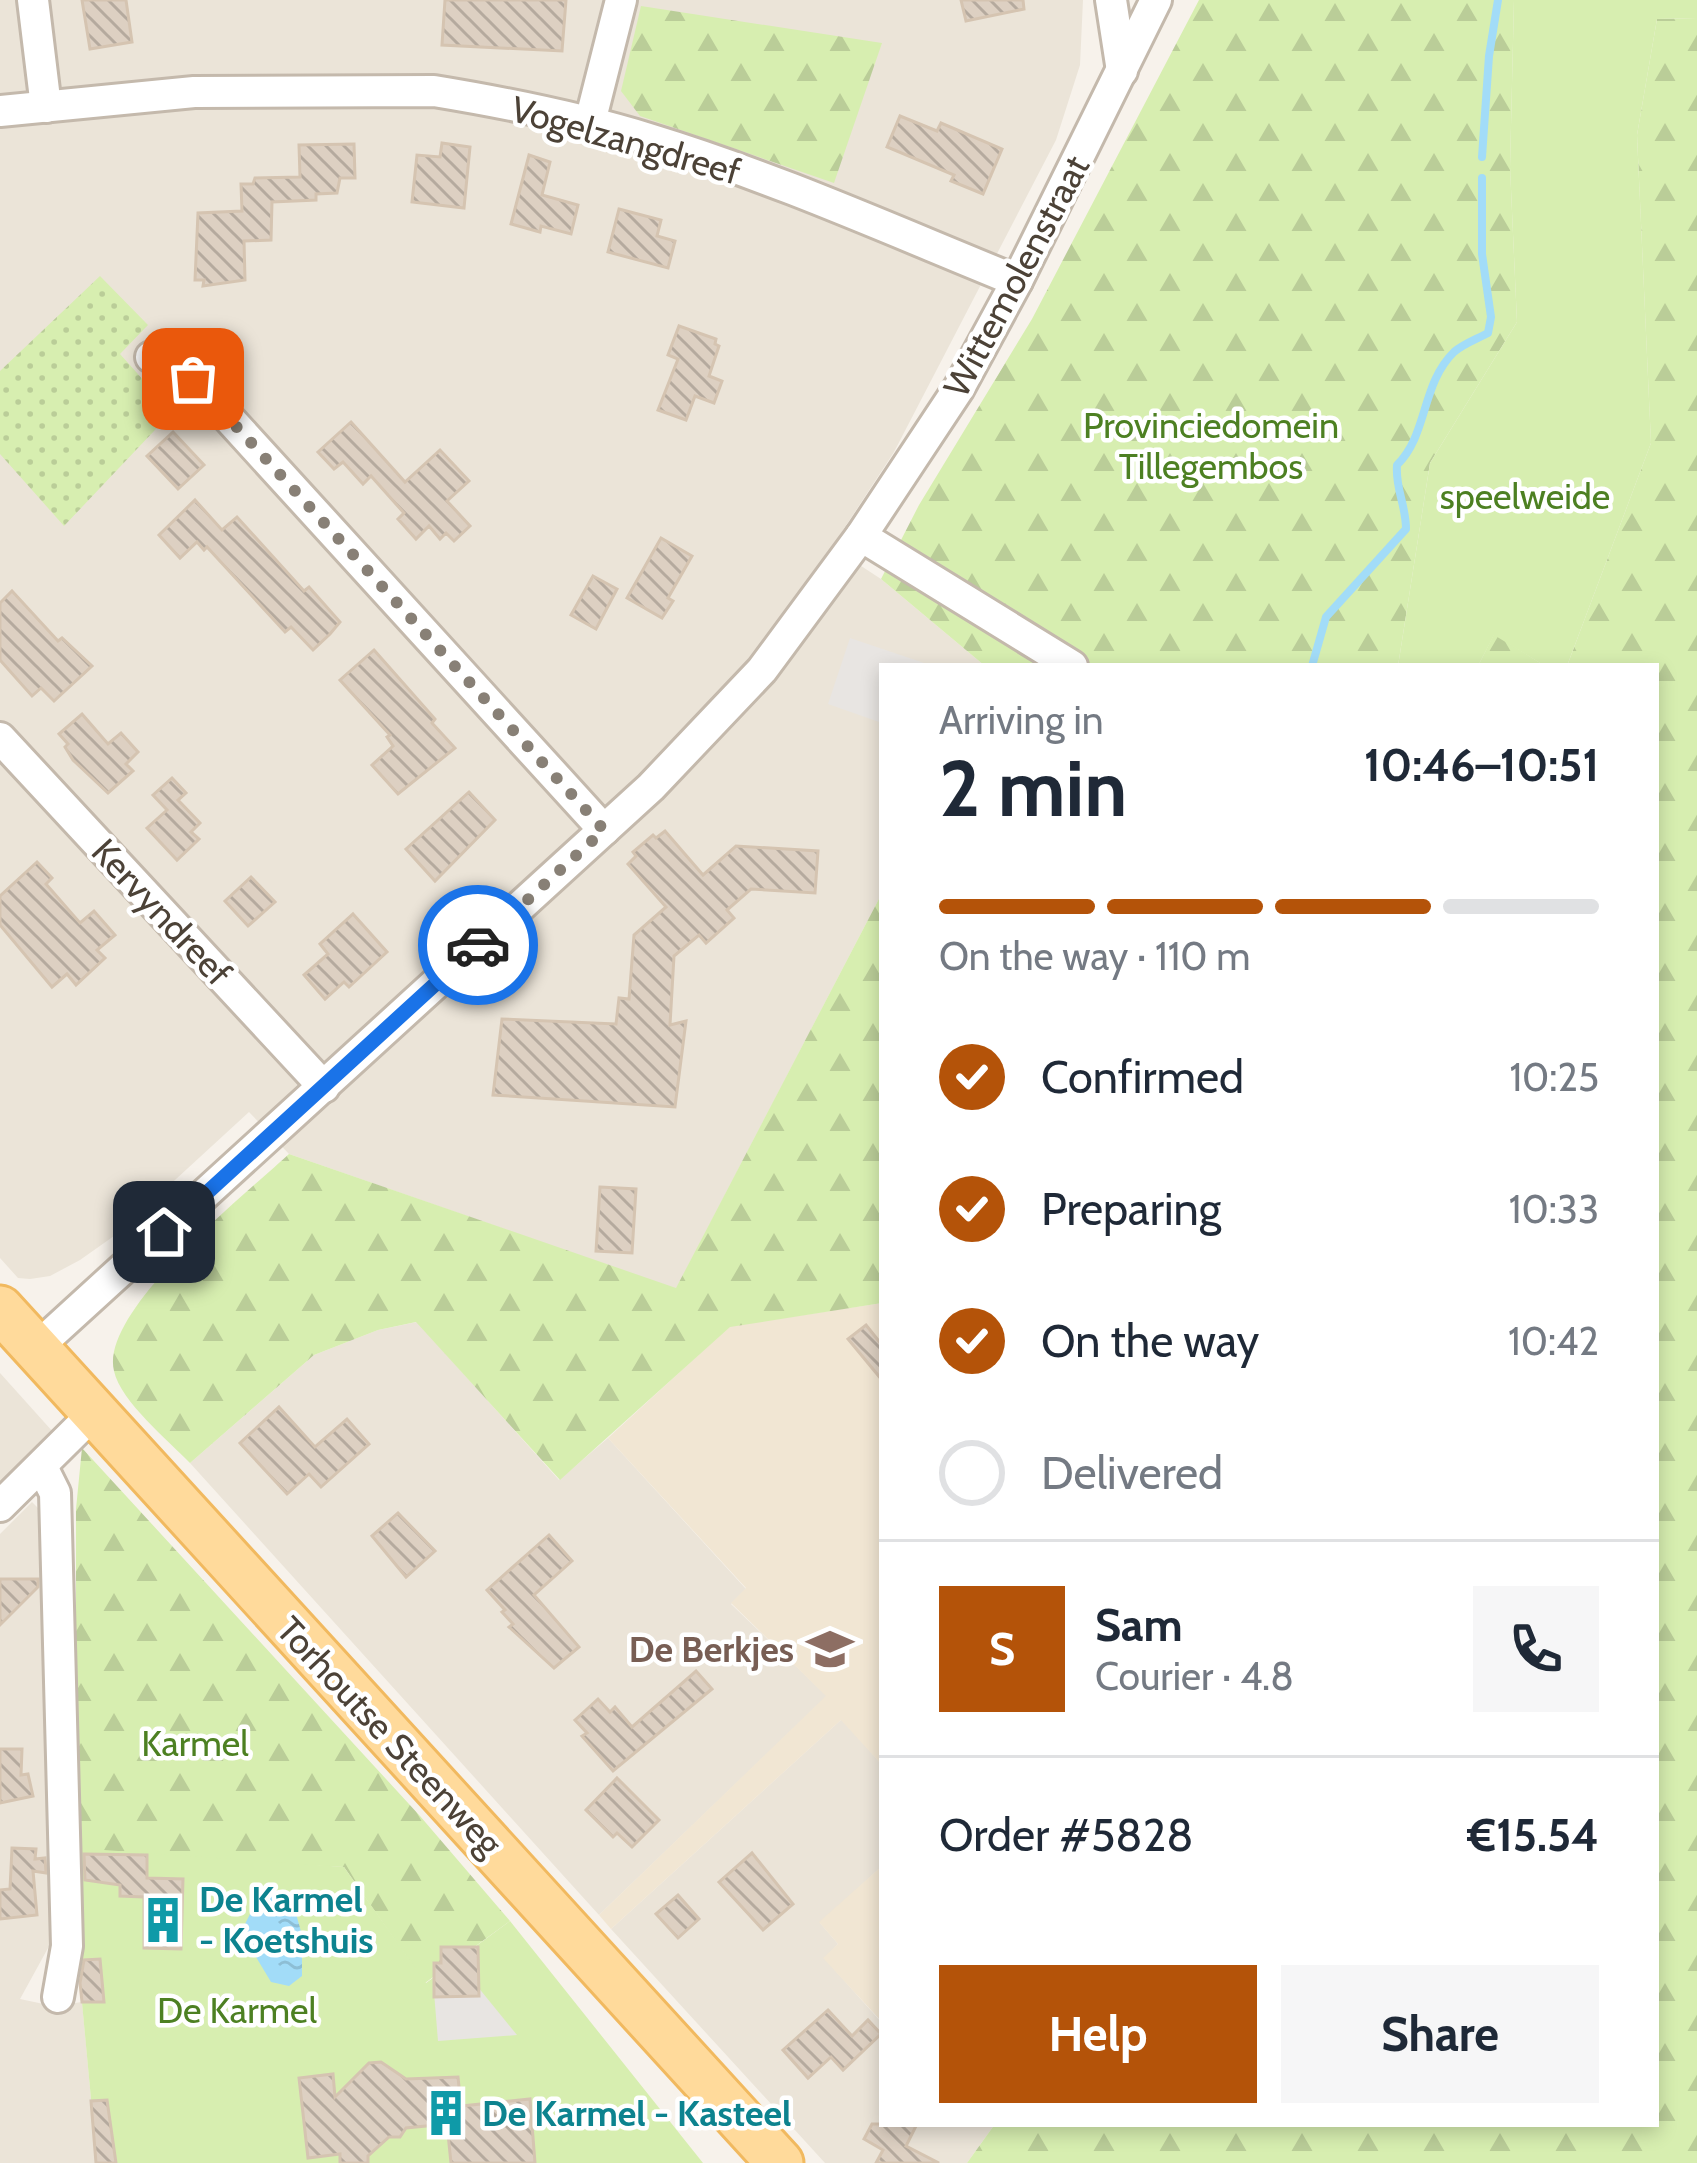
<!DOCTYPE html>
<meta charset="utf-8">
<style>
:root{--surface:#fff;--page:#f6f6f7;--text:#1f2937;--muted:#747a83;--line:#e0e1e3;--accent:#b45309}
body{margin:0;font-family:Cabin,sans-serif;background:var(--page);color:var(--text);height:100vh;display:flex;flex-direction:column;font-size:45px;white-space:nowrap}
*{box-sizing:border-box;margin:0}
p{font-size:39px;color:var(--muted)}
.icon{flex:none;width:66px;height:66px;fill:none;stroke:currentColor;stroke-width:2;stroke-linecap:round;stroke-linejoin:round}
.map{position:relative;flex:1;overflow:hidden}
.side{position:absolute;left:879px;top:663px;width:780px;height:1464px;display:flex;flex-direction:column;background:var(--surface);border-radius:0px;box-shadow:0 6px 18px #0003}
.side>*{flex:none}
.pin{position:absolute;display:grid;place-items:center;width:102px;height:102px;color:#fff;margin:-51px;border-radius:24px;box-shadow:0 6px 18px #0006}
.courier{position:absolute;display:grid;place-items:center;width:120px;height:120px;margin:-60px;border:9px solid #1a73e8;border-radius:50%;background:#fff;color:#222;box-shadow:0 3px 15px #0007}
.headline em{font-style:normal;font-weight:800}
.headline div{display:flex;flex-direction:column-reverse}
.headline{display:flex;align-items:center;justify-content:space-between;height:204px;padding:0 60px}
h1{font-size:78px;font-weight:800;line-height:90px}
.bar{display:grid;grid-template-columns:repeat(4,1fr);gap:18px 12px;align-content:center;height:144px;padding:0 60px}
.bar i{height:15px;border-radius:9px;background:var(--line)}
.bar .active{background:var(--accent)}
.bar p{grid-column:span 4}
.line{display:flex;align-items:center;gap:30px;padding:0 60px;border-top:3px solid var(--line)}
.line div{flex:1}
.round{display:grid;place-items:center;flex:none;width:126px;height:126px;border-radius:0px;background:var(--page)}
ol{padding:0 60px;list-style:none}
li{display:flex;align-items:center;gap:36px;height:132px}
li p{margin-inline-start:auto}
li .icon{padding:12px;border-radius:50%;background:var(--accent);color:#fff;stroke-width:4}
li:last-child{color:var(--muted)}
li i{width:66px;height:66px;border:6px solid var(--line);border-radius:50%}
.action{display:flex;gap:24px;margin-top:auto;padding:24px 60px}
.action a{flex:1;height:138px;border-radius:0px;background:var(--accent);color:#fff;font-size:48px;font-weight:800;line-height:138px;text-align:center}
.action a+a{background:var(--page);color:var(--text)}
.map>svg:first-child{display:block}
.residential{fill:#ebe4d8}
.education{fill:#f1e6d3}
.grass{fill:url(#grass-dots)}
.forest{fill:url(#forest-firs)}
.park{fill:#d7eeb0}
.parking{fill:#e8e5e2}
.water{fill:url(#water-ripples)}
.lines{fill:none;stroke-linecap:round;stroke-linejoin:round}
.stream{stroke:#a2dcf8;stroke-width:8}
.building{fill:url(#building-back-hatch);stroke:#d5c4b1;stroke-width:3}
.minor-casing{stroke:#c4b9ac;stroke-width:36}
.primary-casing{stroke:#f1b95f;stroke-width:51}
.minor{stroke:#fff;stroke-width:30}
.primary{stroke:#ffda9b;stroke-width:45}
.done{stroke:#888076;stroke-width:12;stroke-dasharray:0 21.6}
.route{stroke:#1a73e8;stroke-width:15}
.labels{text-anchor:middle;stroke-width:9;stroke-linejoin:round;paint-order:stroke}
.street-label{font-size:36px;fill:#4c4237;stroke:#fff}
.park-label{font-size:36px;fill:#4d8022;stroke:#fff}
.education-label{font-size:36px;font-weight:bold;fill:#785e54;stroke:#fff;text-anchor:end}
.culture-label{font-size:36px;font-weight:bold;fill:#0d838f;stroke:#fff;text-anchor:start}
</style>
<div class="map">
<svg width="1697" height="2163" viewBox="0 0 1697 2163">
<defs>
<pattern id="grass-dots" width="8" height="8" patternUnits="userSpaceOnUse" patternTransform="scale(3)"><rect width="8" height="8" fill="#d7eeb0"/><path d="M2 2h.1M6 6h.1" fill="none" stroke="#bacd98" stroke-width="1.8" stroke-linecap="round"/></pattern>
<pattern id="forest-firs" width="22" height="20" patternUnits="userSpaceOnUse" patternTransform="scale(3)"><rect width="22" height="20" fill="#d7eeb0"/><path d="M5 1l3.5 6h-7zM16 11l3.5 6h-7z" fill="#bacd98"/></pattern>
<pattern id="water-ripples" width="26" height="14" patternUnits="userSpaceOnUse" patternTransform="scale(3)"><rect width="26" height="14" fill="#a2dcf8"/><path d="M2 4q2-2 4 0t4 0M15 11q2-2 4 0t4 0" fill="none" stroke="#8dbed5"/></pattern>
<pattern id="building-back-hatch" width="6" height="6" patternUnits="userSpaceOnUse" patternTransform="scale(3)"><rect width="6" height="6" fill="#ddd0c2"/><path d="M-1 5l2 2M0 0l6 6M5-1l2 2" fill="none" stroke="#b5aa9e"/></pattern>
</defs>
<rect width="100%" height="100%" fill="#f7f2eb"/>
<g class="residential">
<path d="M0,0H1083L1080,65L1056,140L894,452L832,547L881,579L985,666H882V893L676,1289L289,1154L249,1112L114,1236L80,1260L50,1276L30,1279L18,1278L0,1258Z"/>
<path d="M417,1322L559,1480L608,1438L746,1589L731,1604L827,1696L599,1915L190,1463L314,1355L378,1330Z"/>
<path d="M0,1373L53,1432L0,1483Z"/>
<path d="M32,1502L48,1518L59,1928L20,1999L53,2006L82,2002L97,2163H0V1534Z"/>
<path d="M842,1719L882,1765V1866L820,1923L838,1944L824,1958L882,2023V2124H995L967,2163H825L611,1929Z"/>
</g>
<g class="education">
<path d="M882,1303V1765L841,1720L611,1929L599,1915L826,1696L731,1603L746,1588L608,1438L730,1326Z"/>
<path d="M882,1866V2022L823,1958L838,1944L819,1922Z"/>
</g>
<path class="grass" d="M100,276L148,325L120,354L172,412L64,526L0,454V371Z"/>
<g class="forest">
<path d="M1199,0H1514L1510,167L1517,322L1430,463L1398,666H985L881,579L919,505L1032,319Z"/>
<path d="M641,6L882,43L834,183L640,116L621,91Z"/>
<path d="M1697,18V2163H967L995,2124H1656V666H1567L1651,443L1637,135L1657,19Z"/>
<path d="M1494,634L1545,666H1478Z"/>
<path d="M882,893V1303L730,1327L560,1480L416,1322L378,1330L314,1355L190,1463C168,1440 121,1402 114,1371C99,1311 247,1193 289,1154L676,1288Z"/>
<path d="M82,1448L420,1816L510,1921L425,1983L344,1867L76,1854V1509Z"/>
</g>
<g class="park">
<path d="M1514,0H1697V18L1657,19L1637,135L1651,443L1567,666H1545L1494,635L1478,666H1398L1430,463L1517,322L1510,167Z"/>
<path d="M76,1848L344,1867L426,1983L510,1921L703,2163H97L78,1960Z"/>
</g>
<g class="parking">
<path d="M850,638L933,666H882V723L828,704Z"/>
<path d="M465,1971L517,2035L438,2041L433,1980Z"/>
</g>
<path class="water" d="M275,1893L291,1896L302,1935V1976L289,1986L271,1982L256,1957L245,1924L254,1906Z"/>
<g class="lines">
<g class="stream">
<path d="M1482,157L1489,56L1498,0"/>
<path d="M1312,666L1326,617L1406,529C1406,505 1395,488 1397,465C1428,435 1421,384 1454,352C1463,344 1477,339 1488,333L1491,317L1482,254V178"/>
</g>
</g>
<g class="building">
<path d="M82,0H126L132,42L90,49Z"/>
<path d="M445,0H566L562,51L442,45Z"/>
<path d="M961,0H1023L1024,9L966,21Z"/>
<path d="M900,116L937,131L941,123L1002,149L983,194L951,181L954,175L887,147Z"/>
<path d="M442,143L470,147L464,208L412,202L417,155L440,157Z"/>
<path d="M354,144L355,178H340L337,193L316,194V200L272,202L271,240L244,241L245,280L203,286L204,280H195L198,213L242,211L241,184H253L255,178L300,177L299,145Z"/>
<path d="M529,155L550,162L542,195L578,205L571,234L541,226L540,232L511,224Z"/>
<path d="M619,209L661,220L657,236L675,241L668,268L608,252Z"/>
<path d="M679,326L716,339L715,344L719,346L709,376L722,381L714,403L695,396L686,420L658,410L678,359L668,355Z"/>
<path d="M351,422L405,482L440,450L469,481L447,501L470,526L454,541L446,533L440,539L429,526L416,539L398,519L404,513L371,476L363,484L343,462L334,469L318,452Z"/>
<path d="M173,432L204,465L178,489L147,456Z"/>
<path d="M195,500L222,530L237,517L304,591L309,587L340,622L330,634L313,650L291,627L285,632L207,547L204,550L197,542L180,558L159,535Z"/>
<path d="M661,538L692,556L668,598L673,601L662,618L627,598Z"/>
<path d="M593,576L617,589L596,629L571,615Z"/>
<path d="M12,591L58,641L62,638L92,666L54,701L41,688L32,696L0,660V603Z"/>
<path d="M374,650L435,719L432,723L455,748L398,794L372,765L393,746L387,737L390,735L340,680Z"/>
<path d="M82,714L108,744L121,733L138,752L126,764L133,771L108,793L73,760L65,747L68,744L59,734Z"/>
<path d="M172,778L186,793L178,800L200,823L191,832L199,839L177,860L147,828L167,810L153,795Z"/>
<path d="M469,792L495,820L435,881L406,849Z"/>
<path d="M665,831L703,875L736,846L818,851L815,893L751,889L727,910L734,918L706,943L699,935L674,956L670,1025L686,1021L675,1107L493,1095L502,1019L616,1024L619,998L629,999L634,935L666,907L628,864L636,856L633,852L653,835L656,838Z"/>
<path d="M37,862L52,878L46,884L80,923L94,911L115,935L97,950L105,958L76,985L67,974L52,987L0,925V896Z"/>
<path d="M251,877L275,902L248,926L225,901Z"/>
<path d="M353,914L387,952L349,987L344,982L325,999L304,975L328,954L320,944Z"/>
<path d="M600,1187L636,1189L632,1253L596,1251Z"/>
<path d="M866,1325L882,1345V1380L848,1339Z"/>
<path d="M279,1407L315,1447L347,1419L369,1444L321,1487L309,1474L287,1494L240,1443Z"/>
<path d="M398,1513L435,1551L406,1577L372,1536Z"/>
<path d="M549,1535L572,1561L534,1595L579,1647L554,1668L509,1627L513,1624L502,1612L505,1610L487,1590Z"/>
<path d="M0,1579H38V1587L0,1625Z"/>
<path d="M696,1671L712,1689L613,1771L582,1736L587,1733L575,1720L598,1699L610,1712L615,1707L632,1727Z"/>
<path d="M0,1749H22L21,1775L28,1774L33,1796L0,1803Z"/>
<path d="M617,1778L659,1820L632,1847L617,1833L613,1837L586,1810Z"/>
<path d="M12,1848L36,1849L35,1859L45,1858L46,1873L33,1871L37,1915L0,1919V1890L10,1889Z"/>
<path d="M752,1853L793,1904L763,1930L719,1882Z"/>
<path d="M84,1854L147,1855V1878L183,1879L181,1949L144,1948V1897L120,1896V1885L85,1880Z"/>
<path d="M678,1895L699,1919L678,1938L656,1914Z"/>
<path d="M441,1947H478L479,1996L434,1997V1963H441Z"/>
<path d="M100,1959L104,2002H82L80,1983L84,1960Z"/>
<path d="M828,2010L852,2036L868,2020L881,2034L843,2070L831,2057L808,2078L783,2050Z"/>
<path d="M381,2062L406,2079L458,2077L461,2106L530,2099L535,2163H451L447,2124L406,2128L400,2137H389L368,2156V2163H340V2154L308,2158L299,2078L333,2074L335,2097L369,2063Z"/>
<path d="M107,2100L116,2163H96L91,2101Z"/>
<path d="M872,2124H917L906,2146L939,2163H876L883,2150L864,2139Z"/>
</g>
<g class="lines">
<defs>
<g id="minor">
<path d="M33,0L46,107"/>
<path d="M1111,0L1122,71"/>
<path d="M0,111L194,92L434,91C507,103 578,117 649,139C774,177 896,232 1017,281"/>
<path d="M590,122L621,0"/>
<path d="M151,357L193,379L604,830"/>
<path d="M861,536L1072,666"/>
<path d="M0,738L324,1087"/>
<path d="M36,1348L651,787L762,670L861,536L959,388L1017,281L1156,0"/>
<path d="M42,1467L55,1493L67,1946L58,1997"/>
<path d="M0,1506L94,1413"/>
</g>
<path id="primary" d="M0,1309L780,2163"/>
</defs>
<use href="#minor" class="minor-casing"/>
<use href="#primary" class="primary-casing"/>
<use href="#minor" class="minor"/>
<use href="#primary" class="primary"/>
</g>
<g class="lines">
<path class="done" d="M193,379L604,830L478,945"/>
<path class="route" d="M164,1232L478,945"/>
</g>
<defs>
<symbol id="school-bare" viewBox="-9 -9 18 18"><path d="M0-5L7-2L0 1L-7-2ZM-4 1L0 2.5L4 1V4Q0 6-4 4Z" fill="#8d6e63" stroke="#fff" stroke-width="2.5" paint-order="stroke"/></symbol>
<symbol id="building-bare" viewBox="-9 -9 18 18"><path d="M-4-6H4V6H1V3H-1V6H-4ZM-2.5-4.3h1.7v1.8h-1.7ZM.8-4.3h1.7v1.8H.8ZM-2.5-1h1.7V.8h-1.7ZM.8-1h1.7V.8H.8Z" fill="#0f9aa8" stroke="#fff" stroke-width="2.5" paint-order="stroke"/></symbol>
</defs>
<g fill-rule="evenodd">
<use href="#school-bare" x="797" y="1616" width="66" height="66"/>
<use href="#building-bare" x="130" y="1887" width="66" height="66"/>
<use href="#building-bare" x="413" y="2080" width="66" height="66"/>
</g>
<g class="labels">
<g class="street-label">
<text transform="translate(626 140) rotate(16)" y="13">Vogelzangdreef</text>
<text transform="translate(1016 276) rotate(-62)" y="13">Wittemolenstraat</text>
<text transform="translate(162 912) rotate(47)" y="13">Kervyndreef</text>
<text transform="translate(390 1736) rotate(47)" y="13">Torhoutse Steenweg</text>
</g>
<g class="park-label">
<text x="1211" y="438">Provinciedomein<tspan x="1211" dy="41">Tillegembos</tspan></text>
<text x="1525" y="509">speelweide</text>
<text x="195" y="1756">Karmel</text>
<text x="237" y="2023">De Karmel</text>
</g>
<g class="education-label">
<text x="794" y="1662">De Berkjes</text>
</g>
<g class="culture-label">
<text x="199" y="1912">De Karmel<tspan x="199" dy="41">- Koetshuis</tspan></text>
<text x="482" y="2126">De Karmel - Kasteel</text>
</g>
</g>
</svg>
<div class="pin" style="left:193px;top:379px;background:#ea580c"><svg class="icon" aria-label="bag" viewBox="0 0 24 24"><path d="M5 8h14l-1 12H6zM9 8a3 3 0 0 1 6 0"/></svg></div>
<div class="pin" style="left:164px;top:1232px;background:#1f2937"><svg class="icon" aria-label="home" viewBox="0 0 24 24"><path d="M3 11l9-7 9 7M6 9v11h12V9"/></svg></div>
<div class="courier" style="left:478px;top:945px"><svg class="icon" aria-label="car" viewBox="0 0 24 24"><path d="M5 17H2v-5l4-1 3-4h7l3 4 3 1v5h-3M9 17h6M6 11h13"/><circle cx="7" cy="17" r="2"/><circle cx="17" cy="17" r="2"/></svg></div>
<section class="side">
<div class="headline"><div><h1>2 min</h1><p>Arriving in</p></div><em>10:46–10:51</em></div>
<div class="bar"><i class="active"></i><i class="active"></i><i class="active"></i><i></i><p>On the way · 110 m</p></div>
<ol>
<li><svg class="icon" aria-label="check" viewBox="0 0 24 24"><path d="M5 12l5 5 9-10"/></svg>Confirmed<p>10:25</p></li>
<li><svg class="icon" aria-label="check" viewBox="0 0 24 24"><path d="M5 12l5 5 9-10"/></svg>Preparing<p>10:33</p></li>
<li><svg class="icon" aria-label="check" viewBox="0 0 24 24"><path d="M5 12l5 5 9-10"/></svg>On the way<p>10:42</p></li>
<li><i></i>Delivered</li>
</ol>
<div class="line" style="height:216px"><b class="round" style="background:var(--accent);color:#fff">S</b><div><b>Sam</b><p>Courier · 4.8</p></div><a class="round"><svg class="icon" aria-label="phone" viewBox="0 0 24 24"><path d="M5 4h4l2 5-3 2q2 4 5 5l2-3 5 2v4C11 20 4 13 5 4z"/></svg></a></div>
<div class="line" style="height:156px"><div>Order #5828</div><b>€15.54</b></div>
<div class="action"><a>Help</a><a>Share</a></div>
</section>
</div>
